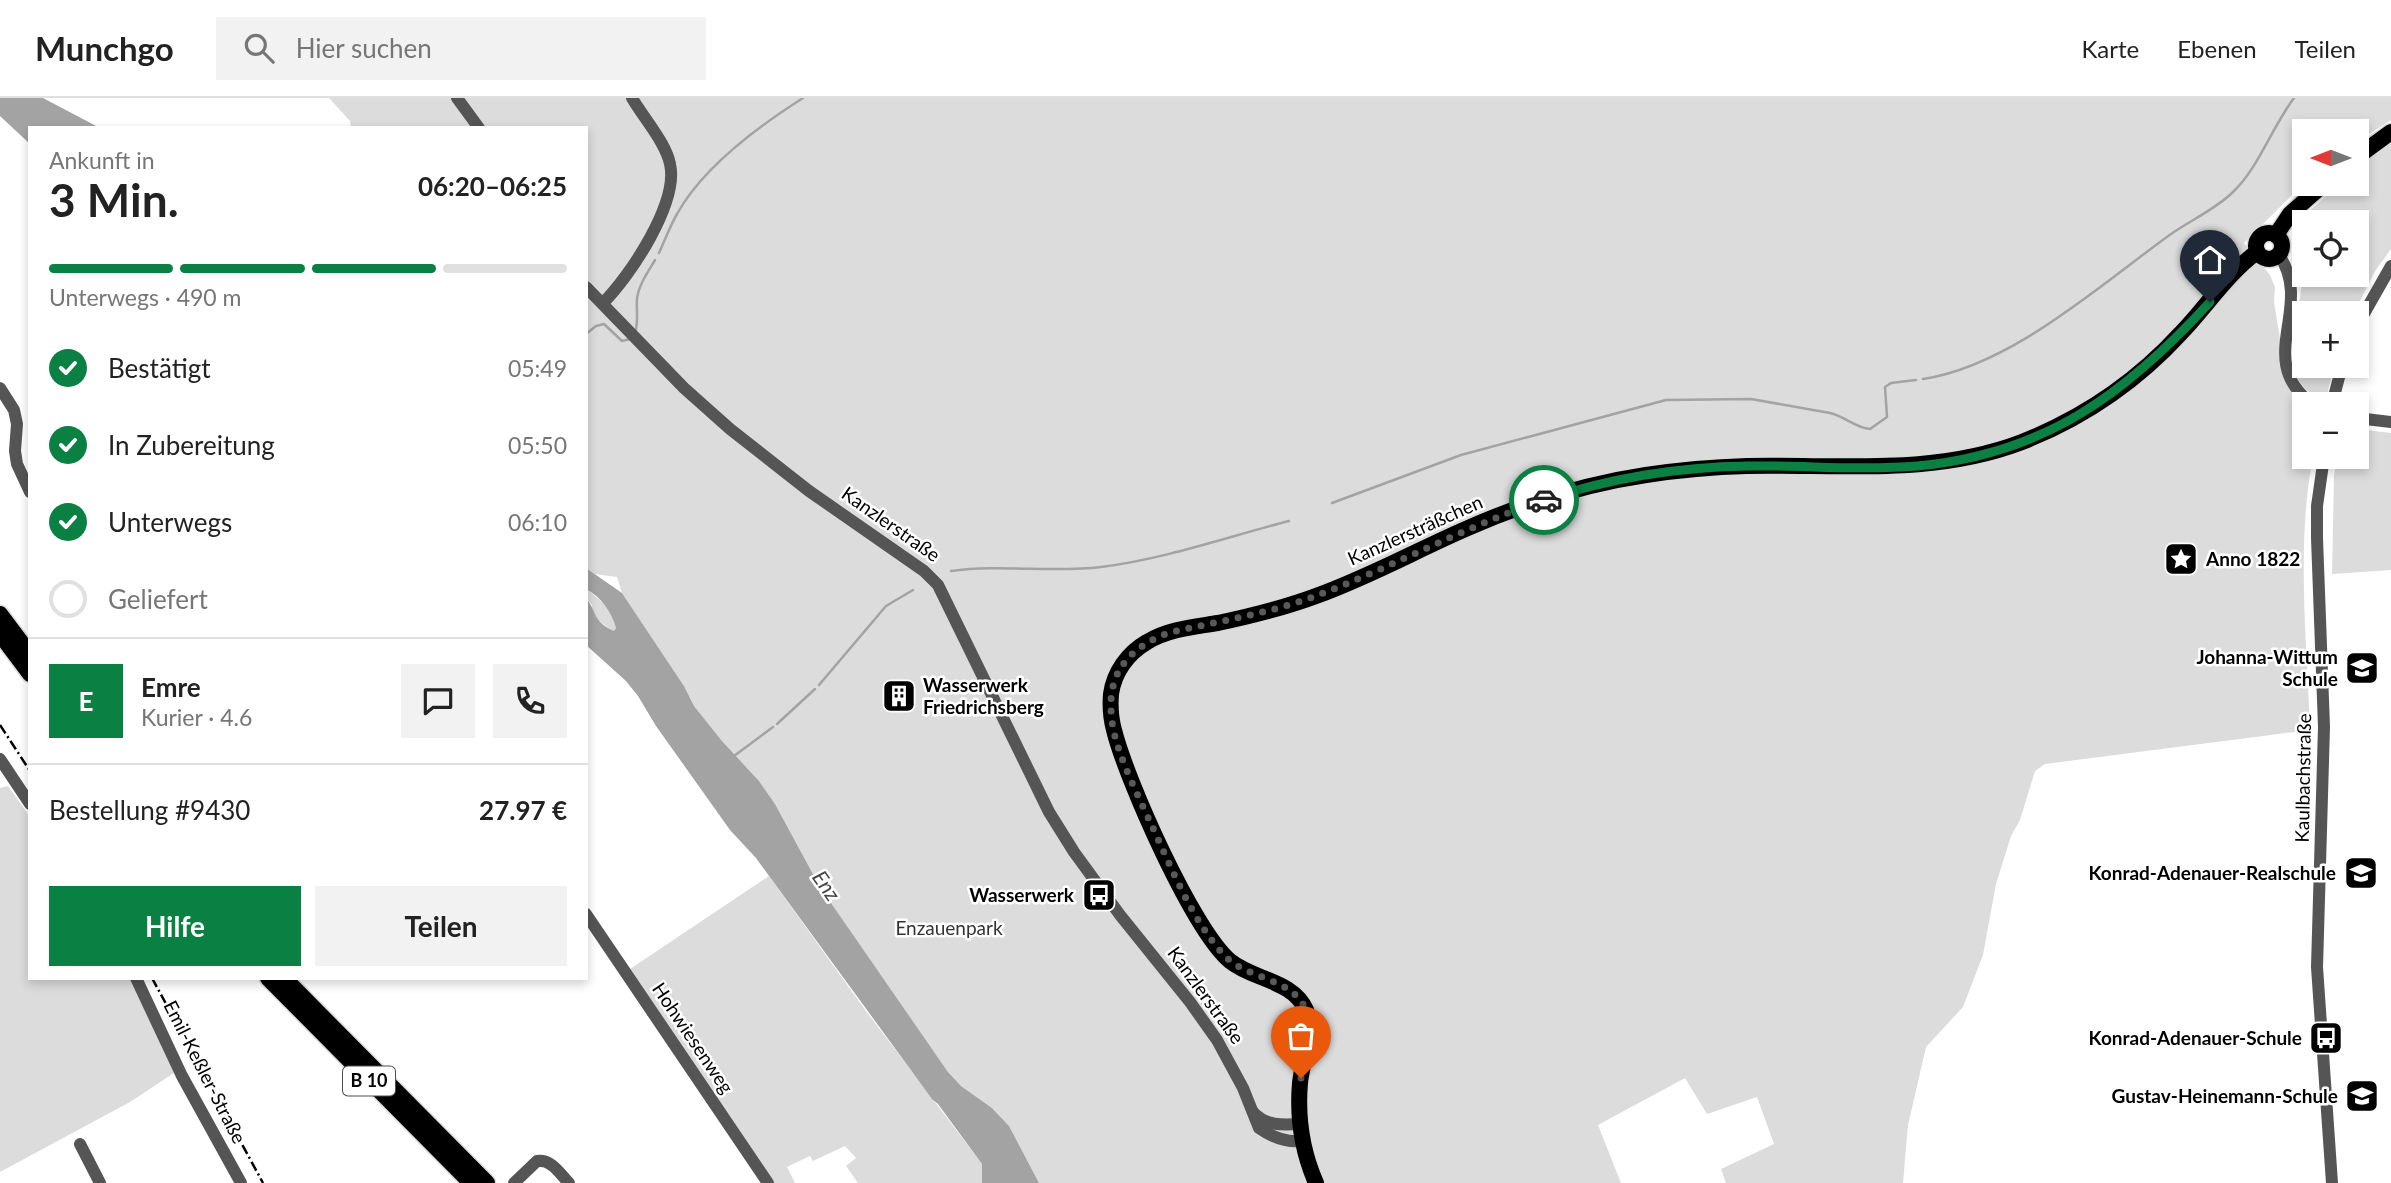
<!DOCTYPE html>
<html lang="de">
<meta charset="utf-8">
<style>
:root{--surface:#fff;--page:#f2f2f2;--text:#222;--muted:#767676;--line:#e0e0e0;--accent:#0b8043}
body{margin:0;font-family:Lato,sans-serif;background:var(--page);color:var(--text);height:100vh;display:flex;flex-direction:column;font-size:26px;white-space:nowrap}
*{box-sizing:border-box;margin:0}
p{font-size:23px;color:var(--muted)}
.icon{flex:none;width:38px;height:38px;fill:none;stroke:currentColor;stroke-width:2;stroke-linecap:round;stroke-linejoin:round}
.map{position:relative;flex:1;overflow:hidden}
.panel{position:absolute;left:28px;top:28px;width:560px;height:854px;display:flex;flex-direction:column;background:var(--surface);border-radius:0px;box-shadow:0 4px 10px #0003}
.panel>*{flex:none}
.needle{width:46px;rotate:270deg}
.fabs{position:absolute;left:2292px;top:21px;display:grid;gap:14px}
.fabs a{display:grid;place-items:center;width:77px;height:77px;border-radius:0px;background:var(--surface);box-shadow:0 4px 10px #0003;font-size:35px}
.pin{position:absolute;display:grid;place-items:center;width:60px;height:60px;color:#fff;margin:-72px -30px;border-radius:50% 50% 50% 0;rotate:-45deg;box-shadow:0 0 7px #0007}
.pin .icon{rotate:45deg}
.courier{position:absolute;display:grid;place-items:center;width:70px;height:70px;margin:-35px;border:5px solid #0b8043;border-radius:50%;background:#fff;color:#222;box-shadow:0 2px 9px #0007}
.headline em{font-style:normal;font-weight:700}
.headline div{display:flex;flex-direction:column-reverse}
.headline{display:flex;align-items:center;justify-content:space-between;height:119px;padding:0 21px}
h1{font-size:46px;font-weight:700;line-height:52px}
.bar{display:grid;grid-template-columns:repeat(4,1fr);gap:10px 7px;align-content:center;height:84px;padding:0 21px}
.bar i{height:9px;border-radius:5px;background:var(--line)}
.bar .selected{background:var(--accent)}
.bar p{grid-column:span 4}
.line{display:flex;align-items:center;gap:18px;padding:0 21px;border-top:2px solid var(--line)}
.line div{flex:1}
.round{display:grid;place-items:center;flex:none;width:74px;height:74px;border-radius:0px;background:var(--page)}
ol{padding:0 21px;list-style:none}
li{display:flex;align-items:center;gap:21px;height:77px}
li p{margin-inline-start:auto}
li .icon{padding:7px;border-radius:50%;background:var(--accent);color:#fff;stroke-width:4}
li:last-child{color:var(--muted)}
li i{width:38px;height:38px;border:4px solid var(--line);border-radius:50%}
.primary-button{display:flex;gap:14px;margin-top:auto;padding:14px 21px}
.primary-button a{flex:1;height:80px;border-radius:0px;background:var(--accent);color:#fff;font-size:28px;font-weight:700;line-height:80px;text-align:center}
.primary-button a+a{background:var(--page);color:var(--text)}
header{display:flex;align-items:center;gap:42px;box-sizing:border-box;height:98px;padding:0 35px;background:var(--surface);border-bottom:2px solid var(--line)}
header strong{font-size:33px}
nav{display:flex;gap:38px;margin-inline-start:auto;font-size:24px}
.search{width:490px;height:63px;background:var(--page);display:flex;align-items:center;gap:18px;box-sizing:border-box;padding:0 24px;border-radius:0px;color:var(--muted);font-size:26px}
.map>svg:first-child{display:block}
.green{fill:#dcdcdc;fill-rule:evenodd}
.water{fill:#a3a3a3}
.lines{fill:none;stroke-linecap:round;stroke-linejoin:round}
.stream{stroke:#a3a3a3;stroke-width:2.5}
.major-casing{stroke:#dbdbdb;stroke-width:19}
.minor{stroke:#555;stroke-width:12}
.major{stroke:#000;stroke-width:16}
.rail{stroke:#000;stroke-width:2.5;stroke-dasharray:10 3.5 2 3.5;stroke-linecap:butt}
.done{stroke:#595959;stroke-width:7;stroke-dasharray:0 12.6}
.route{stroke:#0b8043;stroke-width:9}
.labels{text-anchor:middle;stroke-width:5;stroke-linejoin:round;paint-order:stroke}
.shield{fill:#fff;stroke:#4c4c4c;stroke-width:2}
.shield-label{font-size:18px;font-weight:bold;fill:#000}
.street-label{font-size:19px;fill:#000;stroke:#fff}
.poi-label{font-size:19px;font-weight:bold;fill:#000;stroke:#fff;text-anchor:end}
.park-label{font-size:19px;fill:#333;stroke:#fff}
.water-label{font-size:21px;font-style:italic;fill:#444;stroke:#fff}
</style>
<header>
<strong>Munchgo</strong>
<div class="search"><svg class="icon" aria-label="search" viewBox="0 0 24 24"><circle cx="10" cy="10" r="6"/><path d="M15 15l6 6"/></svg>Hier suchen</div>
<nav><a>Karte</a><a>Ebenen</a><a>Teilen</a></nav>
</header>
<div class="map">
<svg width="2391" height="1085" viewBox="0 0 2391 1085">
<rect width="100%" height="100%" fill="#fff"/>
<g class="green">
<path d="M329,0H2391V22L2357,44V33H2305V84L2244,145L2270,177L2275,189L2274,204L2282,253L2281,271L2292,295L2305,306V359H2313C2296,445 2307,545 2310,632L2045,666L2035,673L2020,722L2011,738L1996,786L1983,857L1963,909L1926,949L1908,1027L1903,1085H1726L1721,1071L1774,1046L1757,999L1707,1016L1685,980L1598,1027L1621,1085H1039L1009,1028L992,1010L961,988L948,974L820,789L775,706L759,683L722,643L694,608L684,588L622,495L617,479L595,476L586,470V30H351L350,23Z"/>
<path d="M2391,44V151L2375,173L2354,215H2305V268H2334L2326,301C2268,288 2306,213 2301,173C2299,158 2290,143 2297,126C2302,118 2332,93 2340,86H2357V71ZM2305,124H2357V177H2305Z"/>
<path d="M2357,331L2391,335V472L2332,476L2334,377L2338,359H2357Z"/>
<path d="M587,491L603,505L611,515L616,530L614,534L599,523L591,511L592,507L586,500Z"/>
<path d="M8,688L30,719V880H130L174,975L130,1004L0,1074V690Z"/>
<path d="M769,778L866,913L982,1066V1085H858L846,1068L856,1060L845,1048L813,1063L810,1058L787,1069L795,1085H772L630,871Z"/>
</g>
<g class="water">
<path d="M0,0H43L100,30H30V46L0,18Z"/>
<path d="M586,470L622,495L684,588L694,608L722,643L759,683L775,706L820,789L948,974L961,988L992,1010L1009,1028L1039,1085H982V1066L938,1006L932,1001L756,760L730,732L656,628L638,598L626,583L586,547V500C597,514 593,524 614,533L616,530C611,513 601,499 586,491Z"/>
</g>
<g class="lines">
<g class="stream">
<path d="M659,155C665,142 670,128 677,116C703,69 759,28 803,0"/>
<path d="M635,235C639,223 636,212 637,200C639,186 648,174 655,162"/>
<path d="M586,236L596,228L604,226L622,243L630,241"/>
<path d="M1923,281C2011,268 2100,187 2171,136C2191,122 2216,111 2233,94C2259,69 2272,29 2294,0"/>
<path d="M1332,405L1461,357L1666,302L1751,301L1830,315C1844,318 1856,330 1870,331L1887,319L1885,289L1891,285L1916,282"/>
<path d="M951,473C1001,466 1052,475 1101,469C1165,461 1227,439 1289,423"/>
<path d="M819,587L886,508L913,492"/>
<path d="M777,626L815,591"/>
<path d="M734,658L773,629"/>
</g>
<defs>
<g id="major">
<path d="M2357,59L2391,34"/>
<circle cx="2269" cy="148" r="13"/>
<path d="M2276,137L2290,116L2324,86"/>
<path d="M0,516L30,556"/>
<path d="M0,536L30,576"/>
<path d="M268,880L471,1085"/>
<path d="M284,880L487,1085"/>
<path d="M1316,1085C1302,1053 1297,1020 1300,985C1302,963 1315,935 1306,912C1293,882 1253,882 1230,863C1193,832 1126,681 1114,632C1111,621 1110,608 1111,596C1114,574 1128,555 1147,544C1168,531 1194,529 1218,525C1251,518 1284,510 1316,498C1369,479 1417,452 1468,430C1525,405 1585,386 1646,377C1679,372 1713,369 1747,368C1840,366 1933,378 2022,344C2083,320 2137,283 2181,235C2206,209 2228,175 2257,154"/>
</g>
</defs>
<use href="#major" class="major-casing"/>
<g class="minor">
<path d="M457,0L479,30"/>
<path d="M2279,157C2315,210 2253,261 2312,306"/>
<path d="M586,189L684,290L730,331L809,393L924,473L938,487L1049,714L1074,754L1120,817L1190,904L1217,942L1243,990L1259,1030C1272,1039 1286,1045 1302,1043"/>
<path d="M603,205C630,178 679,105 670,66C666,45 643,19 632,0"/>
<path d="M2357,228L2391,168"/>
<path d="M0,290L14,312L17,326L15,353L17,366L30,394"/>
<path d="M2332,306L2342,268"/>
<path d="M2357,320L2391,324"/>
<path d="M2324,359L2317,408V440L2324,629L2317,869L2332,1085"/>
<path d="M0,661L30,706"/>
<path d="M586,816L768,1085"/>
<path d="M136,880L182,978L241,1085"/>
<path d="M1253,1014C1266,1028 1282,1027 1300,1026"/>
<path d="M80,1046L100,1085"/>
<path d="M514,1085L537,1063C552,1061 560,1076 569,1085"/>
</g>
<use href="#major" class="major"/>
<g class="rail">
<path d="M0,627L30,673"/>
<path d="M152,880L263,1085"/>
</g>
</g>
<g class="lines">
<path class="done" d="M1301,980C1304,960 1314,933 1306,912C1292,879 1247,882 1224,857C1192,822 1172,771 1152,728C1138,697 1120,663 1113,630C1111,618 1110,605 1112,593C1117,563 1141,545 1168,535C1218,523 1269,516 1318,497C1395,468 1466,428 1544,402"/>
<path class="route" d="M1544,402C1610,380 1679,369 1748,368C1804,367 1861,373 1917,368C2045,356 2126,296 2210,204"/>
</g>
<defs>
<symbol id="sight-square" viewBox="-11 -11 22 22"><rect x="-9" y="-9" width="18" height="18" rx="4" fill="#000" stroke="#fff"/><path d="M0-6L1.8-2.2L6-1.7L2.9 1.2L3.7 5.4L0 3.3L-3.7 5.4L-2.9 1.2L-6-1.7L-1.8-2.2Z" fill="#fff"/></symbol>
<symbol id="school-square" viewBox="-11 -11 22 22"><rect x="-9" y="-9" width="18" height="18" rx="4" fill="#000" stroke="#fff"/><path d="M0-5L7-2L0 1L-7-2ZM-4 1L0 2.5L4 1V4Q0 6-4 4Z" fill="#fff"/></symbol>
<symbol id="building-square" viewBox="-11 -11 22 22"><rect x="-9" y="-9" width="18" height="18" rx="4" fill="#000" stroke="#fff"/><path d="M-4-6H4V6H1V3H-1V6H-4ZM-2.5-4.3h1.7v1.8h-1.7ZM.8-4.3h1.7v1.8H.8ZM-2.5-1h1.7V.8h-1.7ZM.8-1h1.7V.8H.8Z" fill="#fff"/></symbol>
<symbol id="bus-square" viewBox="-11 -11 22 22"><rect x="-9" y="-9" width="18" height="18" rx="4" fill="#000" stroke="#fff"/><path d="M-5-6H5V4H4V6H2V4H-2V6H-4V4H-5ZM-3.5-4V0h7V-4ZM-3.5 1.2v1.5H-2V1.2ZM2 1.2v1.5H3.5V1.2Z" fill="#fff"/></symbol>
</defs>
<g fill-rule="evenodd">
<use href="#sight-square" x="2162" y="442" width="38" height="38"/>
<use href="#school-square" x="2343" y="551" width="38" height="38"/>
<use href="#building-square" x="880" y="579" width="38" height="38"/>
<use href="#school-square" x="2342" y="756" width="38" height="38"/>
<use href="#bus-square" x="1080" y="778" width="38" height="38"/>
<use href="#bus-square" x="2307" y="921" width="38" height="38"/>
<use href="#school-square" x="2343" y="979" width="38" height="38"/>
</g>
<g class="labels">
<rect class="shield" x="343" y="968.5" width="52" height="29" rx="5"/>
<g class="shield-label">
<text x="369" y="989">B 10</text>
</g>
<g class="street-label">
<text transform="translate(891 426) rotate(35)" y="7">Kanzlerstraße</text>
<text transform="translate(1415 432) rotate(-24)" y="7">Kanzlersträßchen</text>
<text transform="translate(2303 680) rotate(-89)" y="7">Kaulbachstraße</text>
<text transform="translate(1206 897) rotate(54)" y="7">Kanzlerstraße</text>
<text transform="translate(693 940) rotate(56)" y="7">Hohwiesenweg</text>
<text transform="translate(205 974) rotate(63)" y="7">Emil-Keßler-Straße</text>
</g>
<g class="poi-label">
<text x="2206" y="468" text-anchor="start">Anno 1822</text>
<text x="2338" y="566">Johanna-Wittum<tspan x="2338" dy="22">Schule</tspan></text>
<text x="923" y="594" text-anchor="start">Wasserwerk<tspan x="923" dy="22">Friedrichsberg</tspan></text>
<text x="2336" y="782">Konrad-Adenauer-Realschule</text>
<text x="1074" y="804">Wasserwerk</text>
<text x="2302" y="947">Konrad-Adenauer-Schule</text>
<text x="2338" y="1005">Gustav-Heinemann-Schule</text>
</g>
<g class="park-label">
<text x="949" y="837">Enzauenpark</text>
</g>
<g class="water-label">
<text transform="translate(826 788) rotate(55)" y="7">Enz</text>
</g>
</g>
</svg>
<div class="fabs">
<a><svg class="needle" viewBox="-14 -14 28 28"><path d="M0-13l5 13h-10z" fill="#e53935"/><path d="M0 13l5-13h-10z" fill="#767676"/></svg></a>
<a><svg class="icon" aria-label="locate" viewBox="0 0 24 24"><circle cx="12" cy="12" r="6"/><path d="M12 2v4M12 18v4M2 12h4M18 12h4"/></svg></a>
<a>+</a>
<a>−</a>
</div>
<div class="pin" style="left:1301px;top:980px;background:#ea580c"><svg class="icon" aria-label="bag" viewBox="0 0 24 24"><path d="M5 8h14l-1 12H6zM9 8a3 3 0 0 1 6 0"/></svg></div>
<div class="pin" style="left:2210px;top:204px;background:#1f2937"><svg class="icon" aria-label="home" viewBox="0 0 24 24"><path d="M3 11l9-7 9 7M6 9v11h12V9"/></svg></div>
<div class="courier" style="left:1544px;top:402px"><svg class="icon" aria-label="car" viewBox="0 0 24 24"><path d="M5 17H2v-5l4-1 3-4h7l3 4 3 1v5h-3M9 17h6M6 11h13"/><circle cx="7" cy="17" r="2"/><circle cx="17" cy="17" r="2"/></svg></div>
<section class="panel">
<div class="headline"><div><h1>3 Min.</h1><p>Ankunft in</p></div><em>06:20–06:25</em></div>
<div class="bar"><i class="selected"></i><i class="selected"></i><i class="selected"></i><i></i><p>Unterwegs · 490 m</p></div>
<ol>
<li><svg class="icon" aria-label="check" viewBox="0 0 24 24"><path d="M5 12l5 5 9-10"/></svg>Bestätigt<p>05:49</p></li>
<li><svg class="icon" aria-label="check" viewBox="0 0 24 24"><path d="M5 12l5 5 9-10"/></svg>In Zubereitung<p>05:50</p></li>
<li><svg class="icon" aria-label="check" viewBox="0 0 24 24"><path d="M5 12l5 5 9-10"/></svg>Unterwegs<p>06:10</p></li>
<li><i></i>Geliefert</li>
</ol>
<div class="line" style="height:126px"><b class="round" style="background:var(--accent);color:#fff">E</b><div><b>Emre</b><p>Kurier · 4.6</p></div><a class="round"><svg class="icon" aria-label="chat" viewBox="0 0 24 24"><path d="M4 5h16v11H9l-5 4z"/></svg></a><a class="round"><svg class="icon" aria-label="phone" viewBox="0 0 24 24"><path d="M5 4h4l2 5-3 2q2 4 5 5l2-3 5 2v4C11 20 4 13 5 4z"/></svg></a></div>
<div class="line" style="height:91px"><div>Bestellung #9430</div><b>27.97 €</b></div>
<div class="primary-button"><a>Hilfe</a><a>Teilen</a></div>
</section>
</div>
